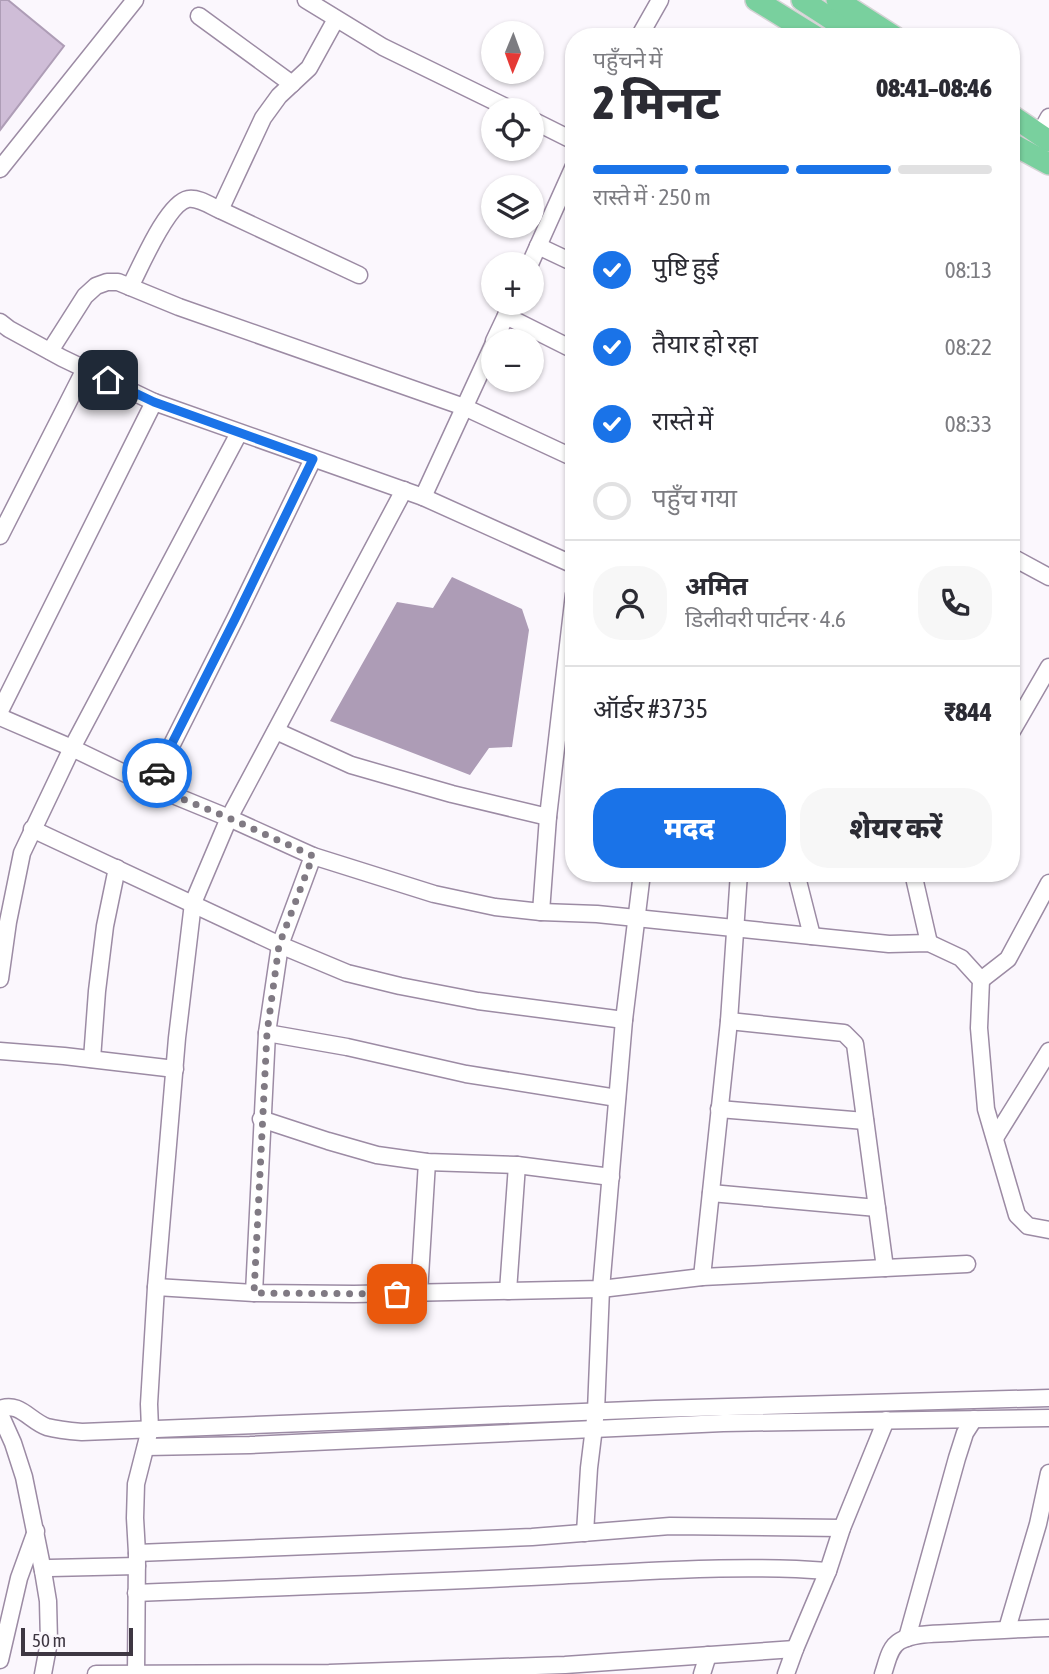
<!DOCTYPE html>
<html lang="hi">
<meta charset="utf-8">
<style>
:root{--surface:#fff;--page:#f7f7f7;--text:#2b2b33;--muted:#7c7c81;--line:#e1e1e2;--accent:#1a73e8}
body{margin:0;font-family:"Asap Condensed","Noto Sans Devanagari",sans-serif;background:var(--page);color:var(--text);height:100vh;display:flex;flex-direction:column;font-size:26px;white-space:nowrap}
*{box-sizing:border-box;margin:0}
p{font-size:23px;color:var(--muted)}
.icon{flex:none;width:38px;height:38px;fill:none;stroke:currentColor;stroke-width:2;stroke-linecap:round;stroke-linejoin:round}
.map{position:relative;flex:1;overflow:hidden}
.sheet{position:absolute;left:565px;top:28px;width:455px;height:854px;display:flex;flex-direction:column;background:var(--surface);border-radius:28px;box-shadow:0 2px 5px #0004}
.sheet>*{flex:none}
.needle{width:46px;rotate:181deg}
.buttons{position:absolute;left:481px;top:21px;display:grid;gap:14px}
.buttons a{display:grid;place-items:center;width:63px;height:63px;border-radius:50%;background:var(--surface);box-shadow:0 2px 5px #0004;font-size:35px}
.scale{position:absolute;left:21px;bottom:18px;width:112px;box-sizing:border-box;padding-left:7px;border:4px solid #3e3742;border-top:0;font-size:19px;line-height:24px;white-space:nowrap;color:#3e3742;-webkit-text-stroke:5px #fbf7fd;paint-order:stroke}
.pin{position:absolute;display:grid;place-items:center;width:60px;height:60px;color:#fff;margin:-30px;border-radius:14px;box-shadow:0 4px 10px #0006}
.courier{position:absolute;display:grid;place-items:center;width:70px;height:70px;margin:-35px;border:5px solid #1a73e8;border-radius:50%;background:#fff;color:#222;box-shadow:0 2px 9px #0007}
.summary em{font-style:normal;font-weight:800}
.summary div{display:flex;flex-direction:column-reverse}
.summary{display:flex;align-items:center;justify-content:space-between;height:119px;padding:0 28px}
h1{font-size:46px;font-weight:800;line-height:52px}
.bar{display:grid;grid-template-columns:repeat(4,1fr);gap:10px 7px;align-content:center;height:84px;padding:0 28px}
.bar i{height:9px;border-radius:5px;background:var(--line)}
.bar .selected{background:var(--accent)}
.bar p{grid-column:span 4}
.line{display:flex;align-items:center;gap:18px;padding:0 28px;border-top:2px solid var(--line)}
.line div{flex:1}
.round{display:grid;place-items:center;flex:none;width:74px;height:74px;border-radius:28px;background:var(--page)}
ol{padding:0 28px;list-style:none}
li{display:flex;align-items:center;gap:21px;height:77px}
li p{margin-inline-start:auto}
li .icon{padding:7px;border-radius:50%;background:var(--accent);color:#fff;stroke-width:4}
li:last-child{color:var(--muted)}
li i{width:38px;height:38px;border:4px solid var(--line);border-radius:50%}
.action{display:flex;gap:14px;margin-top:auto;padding:14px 28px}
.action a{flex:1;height:80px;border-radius:28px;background:var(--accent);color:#fff;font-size:28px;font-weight:800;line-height:80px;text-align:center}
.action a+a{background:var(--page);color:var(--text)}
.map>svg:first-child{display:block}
.water{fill:#ad9cb6}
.building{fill:#cfbdd7;stroke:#ae9db6;stroke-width:2}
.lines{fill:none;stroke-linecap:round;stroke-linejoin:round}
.minor-casing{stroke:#9c8ba4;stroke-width:19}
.major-casing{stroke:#d5d3d5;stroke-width:24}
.minor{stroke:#fff;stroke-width:16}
.major{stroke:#79d09e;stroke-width:21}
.done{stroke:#807a83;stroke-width:7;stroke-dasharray:0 12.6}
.route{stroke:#1a73e8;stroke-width:9}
</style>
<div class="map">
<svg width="1049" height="1674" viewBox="0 0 1049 1674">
<rect width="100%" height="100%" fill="#fbf7fd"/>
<path class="water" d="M452,577L522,609L529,630L512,747L489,748L470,775L330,721L397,602L433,608Z"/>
<path class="building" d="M0,0H8L64,46L0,130Z"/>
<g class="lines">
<defs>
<g id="minor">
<path d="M306,0L383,47L512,110"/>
<path d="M199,16L292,84"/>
<path d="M639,37L660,0"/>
<path d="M532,120L574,141"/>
<path d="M1039,135L1049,117"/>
<path d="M0,169L135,0"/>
<path d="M220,210L263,118L279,96L309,68L336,19"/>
<path d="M538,246L574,263"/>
<path d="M530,264L574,166"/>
<path d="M130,287C140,268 167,203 188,199C198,197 211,206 220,210L359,275"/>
<path d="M506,316L574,350"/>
<path d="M0,322L9,329L62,358L154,402L423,497L574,565"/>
<path d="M494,341L512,303"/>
<path d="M50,351L85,296L96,286L107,282H118L179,307L464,407L574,458"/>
<path d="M423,497L494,343"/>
<path d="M0,536L85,369"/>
<path d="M1012,557L1049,577"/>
<path d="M0,711L154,402"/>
<path d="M0,717L72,748L151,786L229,818L313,856L434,894L495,907L541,912L597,914L889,944L929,943L961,958L981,980L979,1028L986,1109L1017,1215L1028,1226L1049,1230"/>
<path d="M276,731L351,765L452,794L548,817"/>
<path d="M1012,731L1049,667"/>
<path d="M151,786L235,619L313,459"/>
<path d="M32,829L280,945L347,973L400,986L478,1001L624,1020"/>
<path d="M796,873L812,936"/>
<path d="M913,873L929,943"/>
<path d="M541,912L548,817L574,594"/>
<path d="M0,979L8,922L22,853L72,748L239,433"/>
<path d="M981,980L1008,959L1049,883"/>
<path d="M729,1021L844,1033L855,1044L885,1268"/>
<path d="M267,1033L347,1047L466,1074L617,1098"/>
<path d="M0,1051L64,1056L175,1069"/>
<path d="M92,1059L97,991L105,926L117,868"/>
<path d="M719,1109L865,1121"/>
<path d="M261,1119L328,1141L377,1155L427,1162L517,1165L611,1177"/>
<path d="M995,1138L1049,1051"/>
<path d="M711,1193L877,1208"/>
<path d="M702,1277L729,1021L739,873"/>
<path d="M156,1287L254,1293L354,1294L601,1289L702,1277L967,1264"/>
<path d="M508,1291L517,1165"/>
<path d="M254,1293L267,1033L280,945L313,856"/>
<path d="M419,1293L427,1162"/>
<path d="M0,1409C19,1401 30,1421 47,1427C58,1430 70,1431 82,1432L655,1409L1049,1398"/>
<path d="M0,1414L13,1443L24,1477L43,1571L48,1601L49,1642L43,1674"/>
<path d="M146,1447L250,1445L723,1423L1049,1418"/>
<path d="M585,1533L589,1468L596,1411L601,1289L624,1020L642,873"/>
<path d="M137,1553L532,1537L670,1526L842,1528"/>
<path d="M43,1571L50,1568L137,1566"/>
<path d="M136,1593C275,1587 413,1583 551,1576C644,1572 736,1564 828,1571"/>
<path d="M1007,1629L1038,1524L1049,1473"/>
<path d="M907,1638L957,1458L965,1433L974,1419"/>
<path d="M0,1660L19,1578L36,1531"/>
<path d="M96,1674L329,1673L565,1665L795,1649"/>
<path d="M136,1674L137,1553L135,1518L136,1484L150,1429L149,1404L156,1287L177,1038L193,903L229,818L404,490"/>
<path d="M702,1674L708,1655"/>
<path d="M786,1674L795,1649L828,1571L842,1528L886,1420"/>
<path d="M883,1674C887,1663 889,1647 900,1641C914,1633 934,1634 949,1633C983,1631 1016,1629 1049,1628"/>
</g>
<g id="major">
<path d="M756,0L816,37"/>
<path d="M802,0L859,37"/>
<path d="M837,0L895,37"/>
<path d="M1012,116L1049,141"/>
<path d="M1012,144L1049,164"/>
</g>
</defs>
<use href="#minor" class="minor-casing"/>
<use href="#major" class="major-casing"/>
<use href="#minor" class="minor"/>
<use href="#major" class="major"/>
</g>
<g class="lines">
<path class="done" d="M157,773L151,786L229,818L313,856L279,945L267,1033L254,1293L397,1294"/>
<path class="route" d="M108,380L154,402L313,459L235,619L157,773"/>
</g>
</svg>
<div class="buttons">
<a><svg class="needle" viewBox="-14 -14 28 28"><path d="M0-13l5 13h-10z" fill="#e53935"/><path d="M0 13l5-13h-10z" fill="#7c7c81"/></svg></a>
<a><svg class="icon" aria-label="locate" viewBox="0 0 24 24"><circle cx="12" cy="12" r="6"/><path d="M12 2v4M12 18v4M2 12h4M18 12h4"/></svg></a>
<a><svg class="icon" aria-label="layers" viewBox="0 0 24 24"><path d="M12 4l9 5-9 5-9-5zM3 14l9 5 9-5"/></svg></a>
<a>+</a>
<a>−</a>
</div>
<div class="scale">50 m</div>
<div class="pin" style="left:397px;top:1294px;background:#ea580c"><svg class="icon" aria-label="bag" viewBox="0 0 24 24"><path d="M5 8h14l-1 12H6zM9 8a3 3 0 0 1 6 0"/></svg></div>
<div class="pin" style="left:108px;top:380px;background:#1f2937"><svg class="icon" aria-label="home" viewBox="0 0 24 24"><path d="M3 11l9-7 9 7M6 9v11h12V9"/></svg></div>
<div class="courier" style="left:157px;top:773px"><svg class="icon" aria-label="car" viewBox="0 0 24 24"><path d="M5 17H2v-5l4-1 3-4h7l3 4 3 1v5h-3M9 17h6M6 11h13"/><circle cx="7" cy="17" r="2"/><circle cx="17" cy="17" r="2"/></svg></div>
<section class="sheet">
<div class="summary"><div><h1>2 मिनट</h1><p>पहुँचने में</p></div><em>08:41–08:46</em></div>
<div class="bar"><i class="selected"></i><i class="selected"></i><i class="selected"></i><i></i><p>रास्ते में · 250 m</p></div>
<ol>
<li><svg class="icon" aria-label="check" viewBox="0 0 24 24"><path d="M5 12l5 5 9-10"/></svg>पुष्टि हुई<p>08:13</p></li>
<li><svg class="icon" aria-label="check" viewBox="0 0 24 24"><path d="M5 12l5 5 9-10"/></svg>तैयार हो रहा<p>08:22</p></li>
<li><svg class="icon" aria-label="check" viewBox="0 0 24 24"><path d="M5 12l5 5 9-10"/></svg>रास्ते में<p>08:33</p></li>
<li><i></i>पहुँच गया</li>
</ol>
<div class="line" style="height:126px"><a class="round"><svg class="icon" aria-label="person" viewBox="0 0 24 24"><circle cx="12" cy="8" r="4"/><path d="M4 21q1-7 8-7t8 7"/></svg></a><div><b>अमित</b><p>डिलीवरी पार्टनर · 4.6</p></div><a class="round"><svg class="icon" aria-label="phone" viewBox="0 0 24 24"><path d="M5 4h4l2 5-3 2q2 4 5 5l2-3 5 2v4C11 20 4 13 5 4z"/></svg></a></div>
<div class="line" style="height:91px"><div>ऑर्डर #3735</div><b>₹844</b></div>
<div class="action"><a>मदद</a><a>शेयर करें</a></div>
</section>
</div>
